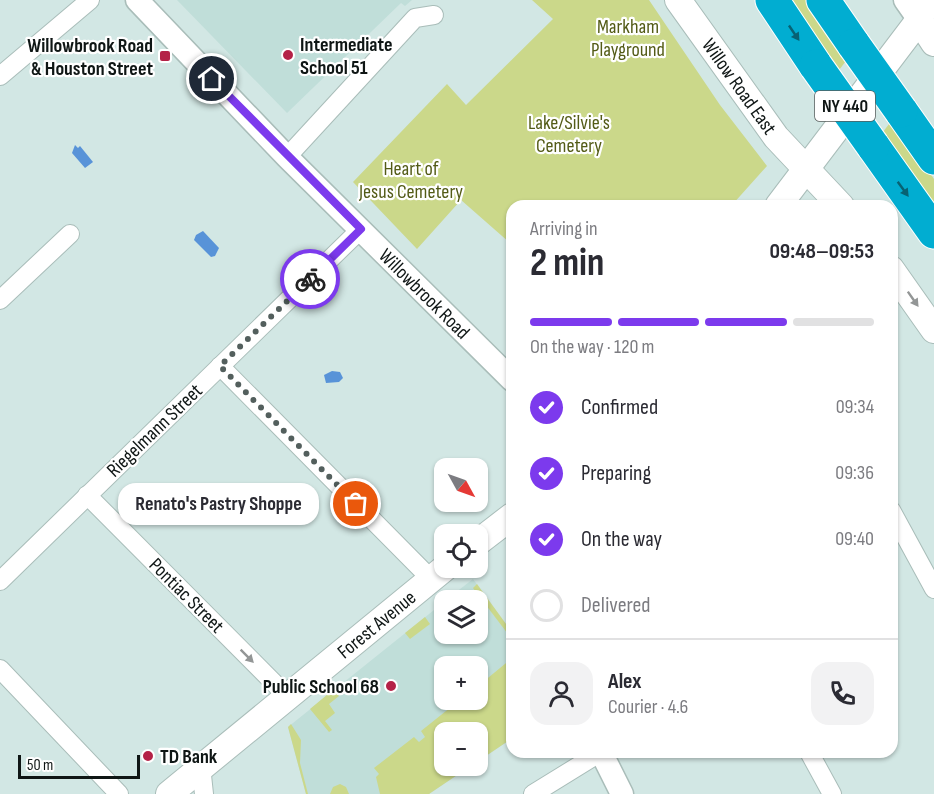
<!DOCTYPE html>
<meta charset="utf-8">
<style>
:root{--surface:#fff;--page:#f2f2f3;--text:#2b2b33;--muted:#7c7c81;--line:#e1e1e2;--accent:#7c3aed}
body{margin:0;font-family:"Sofia Sans Condensed",sans-serif;background:var(--page);color:var(--text);height:100vh;display:flex;flex-direction:column;font-size:22px;white-space:nowrap}
*{box-sizing:border-box;margin:0}
p{font-size:20px;color:var(--muted)}
.icon{flex:none;width:33px;height:33px;fill:none;stroke:currentColor;stroke-width:2;stroke-linecap:round;stroke-linejoin:round}
.map{position:relative;flex:1;overflow:hidden}
.side{position:absolute;left:506px;top:200px;width:392px;height:558px;display:flex;flex-direction:column;background:var(--surface);border-radius:18px;box-shadow:0 2px 4px #0004}
.side>*{flex:none}
.needle{width:39px;rotate:130deg}
.controls{position:absolute;left:434px;top:458px;display:grid;gap:12px}
.controls a{display:grid;place-items:center;width:54px;height:54px;border-radius:12px;background:var(--surface);box-shadow:0 2px 4px #0004;font-size:30px}
.scale{position:absolute;left:18px;bottom:15px;width:122px;box-sizing:border-box;padding-left:6px;border:3px solid #0f1615;border-top:0;font-size:16px;line-height:21px;white-space:nowrap;color:#0f1615;-webkit-text-stroke:4px #fff;paint-order:stroke}
.pin{position:absolute;display:grid;place-items:center;width:51px;height:51px;color:#fff;margin:-26px;border:3px solid #fff;border-radius:50%;box-shadow:0 2px 6px #0007}
.courier{position:absolute;display:grid;place-items:center;width:60px;height:60px;margin:-30px;border:4px solid #7c3aed;border-radius:50%;background:#fff;color:#222;box-shadow:0 2px 8px #0007}
.bubble{position:absolute;height:42px;border-radius:18px;background:var(--surface);box-shadow:0 2px 4px #0004;font-size:20px;font-weight:700;line-height:42px;text-align:center}
.summary em{font-style:normal;font-weight:700}
.summary div{display:flex;flex-direction:column-reverse}
.summary{display:flex;align-items:center;justify-content:space-between;height:102px;padding:0 24px}
h1{font-size:39px;font-weight:700;line-height:45px}
.bar{display:grid;grid-template-columns:repeat(4,1fr);gap:9px 6px;align-content:center;height:72px;padding:0 24px}
.bar i{height:8px;border-radius:4px;background:var(--line)}
.bar .current{background:var(--accent)}
.bar p{grid-column:span 4}
.line{display:flex;align-items:center;gap:15px;padding:0 24px;border-top:2px solid var(--line)}
.line div{flex:1}
.round{display:grid;place-items:center;flex:none;width:63px;height:63px;border-radius:18px;background:var(--page)}
ol{padding:0 24px;list-style:none}
li{display:flex;align-items:center;gap:18px;height:66px}
li p{margin-inline-start:auto}
li .icon{padding:6px;border-radius:50%;background:var(--accent);color:#fff;stroke-width:4}
li:last-child{color:var(--muted)}
li i{width:33px;height:33px;border:3px solid var(--line);border-radius:50%}
.map>svg:first-child{display:block}
.built{fill:#c0ded9;fill-rule:evenodd}
.green{fill:#cbd88a}
.water{fill:#5893d8}
.lines{fill:none;stroke-linecap:round;stroke-linejoin:round}
.minor-casing{stroke:#a9bdb9;stroke-width:20}
.tertiary-casing{stroke:#a9bdb9;stroke-width:25}
.secondary-casing{stroke:#a9bdb9;stroke-width:28}
.motorway-casing{stroke:#fff;stroke-width:35}
.minor{stroke:#fff;stroke-width:18}
.tertiary{stroke:#fff;stroke-width:22}
.secondary{stroke:#fff;stroke-width:26}
.motorway{stroke:#01add1;stroke-width:33}
.motorway-bridge-casing{stroke:#fff;stroke-width:35;stroke-linecap:butt}
.motorway-bridge{stroke:#01add1;stroke-width:33}
.oneway{fill:#086273}
.oneway2{fill:#939696}
.done{stroke:#535f5d;stroke-width:6;stroke-dasharray:0 10.8}
.route{stroke:#7c3aed;stroke-width:8}
.poi-dot{fill:#b42247;stroke:#fff;stroke-width:2}
.labels{text-anchor:middle;stroke-width:4.5;stroke-linejoin:round;paint-order:stroke}
.shield{fill:#fff;stroke:#575c5b;stroke-width:1.5}
.shield-label{font-size:18px;font-weight:bold;fill:#0f1615}
.park-label{font-size:20px;fill:#535b16;stroke:#fff}
.poi-label{font-size:20px;font-weight:bold;fill:#0f1615;stroke:#fff;text-anchor:start}
.street-label{font-size:20px;fill:#0f1615;stroke:#fff}
</style>
<div class="map">
<svg width="934" height="794" viewBox="0 0 934 794">
<rect width="100%" height="100%" fill="#d2e7e4"/>
<g class="built">
<path d="M177,0H412L405,6L401,3L287,113Z"/>
<path d="M473,579L511,631V739L477,762V732H444V765H472L429,794H306L288,727L444,602V633H477V600H446ZM444,666H477V699H444Z"/>
</g>
<g class="green">
<path d="M532,0H649L720,105L767,166L732,205L512,206L511,244L461,200L417,249L353,182L447,84L466,105L553,19Z"/>
<path d="M789,0H810L849,57L836,74Z"/>
<path d="M893,119L934,179V210L879,137Z"/>
<path d="M477,584L511,631V638L473,588Z"/>
<path d="M425,617L430,624L410,639L405,633Z"/>
<path d="M511,659V739L477,762V732H444V765H472L429,794H380L376,777L379,774L374,768L414,737L419,742L425,737L421,731L461,699L467,704L470,702L468,699H477V687Z"/>
<path d="M334,689L339,696L329,704L335,713L325,721L332,730L329,732L310,709Z"/>
<path d="M291,724L301,740L300,763L308,794H306L288,727Z"/>
<path d="M340,784L346,787L349,794H330L333,787Z"/>
</g>
<g class="water">
<path d="M75,145L78,148L80,146L93,162L85,168L72,153Z"/>
<path d="M203,231L219,248L215,256L211,257L194,240L196,235Z"/>
<path d="M332,371L340,372L343,378L339,382L326,383L324,375Z"/>
</g>
<g class="lines">
<defs>
<g id="minor">
<path d="M0,76L90,0"/>
<path d="M287,157L415,18L434,15"/>
<path d="M0,300L70,234"/>
<path d="M220,366L431,579"/>
<path d="M87,495L287,696"/>
<path d="M891,510L934,589"/>
<path d="M0,581L361,229"/>
<path d="M0,669L119,794"/>
<path d="M809,752L832,794"/>
<path d="M201,766L204,794"/>
<path d="M533,794L601,752"/>
</g>
<g id="tertiary">
<path id="s1" d="M137,0L287,157L512,380"/>
<path d="M905,0L919,20"/>
<path d="M601,752L622,794"/>
</g>
<g id="secondary">
<path id="s2" d="M678,0L776,137L841,206"/>
<path d="M919,20L934,43"/>
<path d="M778,206L919,20L928,0"/>
<path d="M891,269L934,330"/>
<path d="M477,543L512,516"/>
<path id="s3" d="M169,794L446,567"/>
</g>
<g id="motorway">
<path d="M772,0L816,66"/>
<path d="M823,0L854,45"/>
<path d="M901,111L934,158"/>
<path d="M873,146L934,232"/>
</g>
</defs>
<use href="#minor" class="minor-casing"/>
<use href="#tertiary" class="tertiary-casing"/>
<use href="#secondary" class="secondary-casing"/>
<use href="#motorway" class="motorway-casing"/>
<use href="#minor" class="minor"/>
<use href="#tertiary" class="tertiary"/>
<use href="#secondary" class="secondary"/>
<use href="#motorway" class="motorway"/>
<defs>
<g id="motorway-bridge">
<path d="M854,45L901,111"/>
<path d="M816,66L873,146"/>
</g>
</defs>
<use href="#motorway-bridge" class="motorway-bridge-casing"/>
<use href="#motorway-bridge" class="motorway-bridge"/>
</g>
<defs><path id="oneway-solid" d="M-6-.8H1V-3.2L6.5 0L1 3.2V.8H-6Z" transform="scale(1.5)"/></defs>
<g class="oneway">
<use href="#oneway-solid" transform="translate(794 33) rotate(56)"/>
<use href="#oneway-solid" transform="translate(903 189) rotate(54)"/>
</g>
<g class="oneway2">
<use href="#oneway-solid" transform="translate(913 299) rotate(55)"/>
<use href="#oneway-solid" transform="translate(247 656) rotate(45)"/>
</g>
<g class="lines">
<path class="done" d="M310,279L220,366L356,504"/>
<path class="route" d="M212,79L361,229L310,279"/>
</g>
<g class="poi-dot">
<circle cx="288" cy="55" r="6"/>
<rect x="159" y="50" width="12" height="12" rx="3"/>
<circle cx="391" cy="686" r="6"/>
<circle cx="148" cy="756" r="6"/>
</g>
<g class="labels">
<rect class="shield" x="815" y="91" width="60" height="30" rx="4.5"/>
<g class="shield-label">
<text x="845" y="112">NY 440</text>
</g>
<g class="park-label">
<text x="628" y="33">Markham<tspan x="628" dy="23">Playground</tspan></text>
<text x="569" y="129">Lake/Silvie's<tspan x="569" dy="23">Cemetery</tspan></text>
<text x="411" y="175">Heart of<tspan x="411" dy="23">Jesus Cemetery</tspan></text>
</g>
<g class="poi-label">
<text x="300" y="51">Intermediate<tspan x="300" dy="23">School 51</tspan></text>
<text x="153" y="52" text-anchor="end">Willowbrook Road<tspan x="153" dy="23">&amp; Houston Street</tspan></text>
<text x="379" y="693" text-anchor="end">Public School 68</text>
<text x="160" y="763">TD Bank</text>
</g>
<g class="street-label">
<text dy="7" stroke="none"><textPath href="#s2" startOffset="106">Willow Road East</textPath></text>
<text dy="7" stroke="none"><textPath href="#s1" startOffset="411">Willowbrook Road</textPath></text>
<text transform="translate(154 430) rotate(-44)" y="7">Riegelmann Street</text>
<text transform="translate(187 595) rotate(45)" y="7">Pontiac Street</text>
<text dy="7" stroke="none"><textPath href="#s3" startOffset="268">Forest Avenue</textPath></text>
</g>
</g>
</svg>
<div class="controls">
<a><svg class="needle" viewBox="-14 -14 28 28"><path d="M0-13l5 13h-10z" fill="#e53935"/><path d="M0 13l5-13h-10z" fill="#7c7c81"/></svg></a>
<a><svg class="icon" aria-label="locate" viewBox="0 0 24 24"><circle cx="12" cy="12" r="6"/><path d="M12 2v4M12 18v4M2 12h4M18 12h4"/></svg></a>
<a><svg class="icon" aria-label="layers" viewBox="0 0 24 24"><path d="M12 4l9 5-9 5-9-5zM3 14l9 5 9-5"/></svg></a>
<a>+</a>
<a>−</a>
</div>
<div class="scale">50 m</div>
<div class="pin" style="left:356px;top:504px;background:#ea580c"><svg class="icon" aria-label="bag" viewBox="0 0 24 24"><path d="M5 8h14l-1 12H6zM9 8a3 3 0 0 1 6 0"/></svg></div>
<div class="pin" style="left:212px;top:79px;background:#1f2937"><svg class="icon" aria-label="home" viewBox="0 0 24 24"><path d="M3 11l9-7 9 7M6 9v11h12V9"/></svg></div>
<div class="courier" style="left:310px;top:279px"><svg class="icon" aria-label="bike" viewBox="0 0 24 24"><circle cx="6" cy="16" r="4"/><circle cx="18" cy="16" r="4"/><path d="M6 16l4-8h5l3 8M10 8l3 8H6M13 5h3"/></svg></div>
<div class="bubble" style="left:118px;top:483px;width:201px">Renato's Pastry Shoppe</div>
<section class="side">
<div class="summary"><div><h1>2 min</h1><p>Arriving in</p></div><em>09:48–09:53</em></div>
<div class="bar"><i class="current"></i><i class="current"></i><i class="current"></i><i></i><p>On the way · 120 m</p></div>
<ol>
<li><svg class="icon" aria-label="check" viewBox="0 0 24 24"><path d="M5 12l5 5 9-10"/></svg>Confirmed<p>09:34</p></li>
<li><svg class="icon" aria-label="check" viewBox="0 0 24 24"><path d="M5 12l5 5 9-10"/></svg>Preparing<p>09:36</p></li>
<li><svg class="icon" aria-label="check" viewBox="0 0 24 24"><path d="M5 12l5 5 9-10"/></svg>On the way<p>09:40</p></li>
<li><i></i>Delivered</li>
</ol>
<div class="line" style="height:108px"><a class="round"><svg class="icon" aria-label="person" viewBox="0 0 24 24"><circle cx="12" cy="8" r="4"/><path d="M4 21q1-7 8-7t8 7"/></svg></a><div><b>Alex</b><p>Courier · 4.6</p></div><a class="round"><svg class="icon" aria-label="phone" viewBox="0 0 24 24"><path d="M5 4h4l2 5-3 2q2 4 5 5l2-3 5 2v4C11 20 4 13 5 4z"/></svg></a></div>
</section>
</div>
